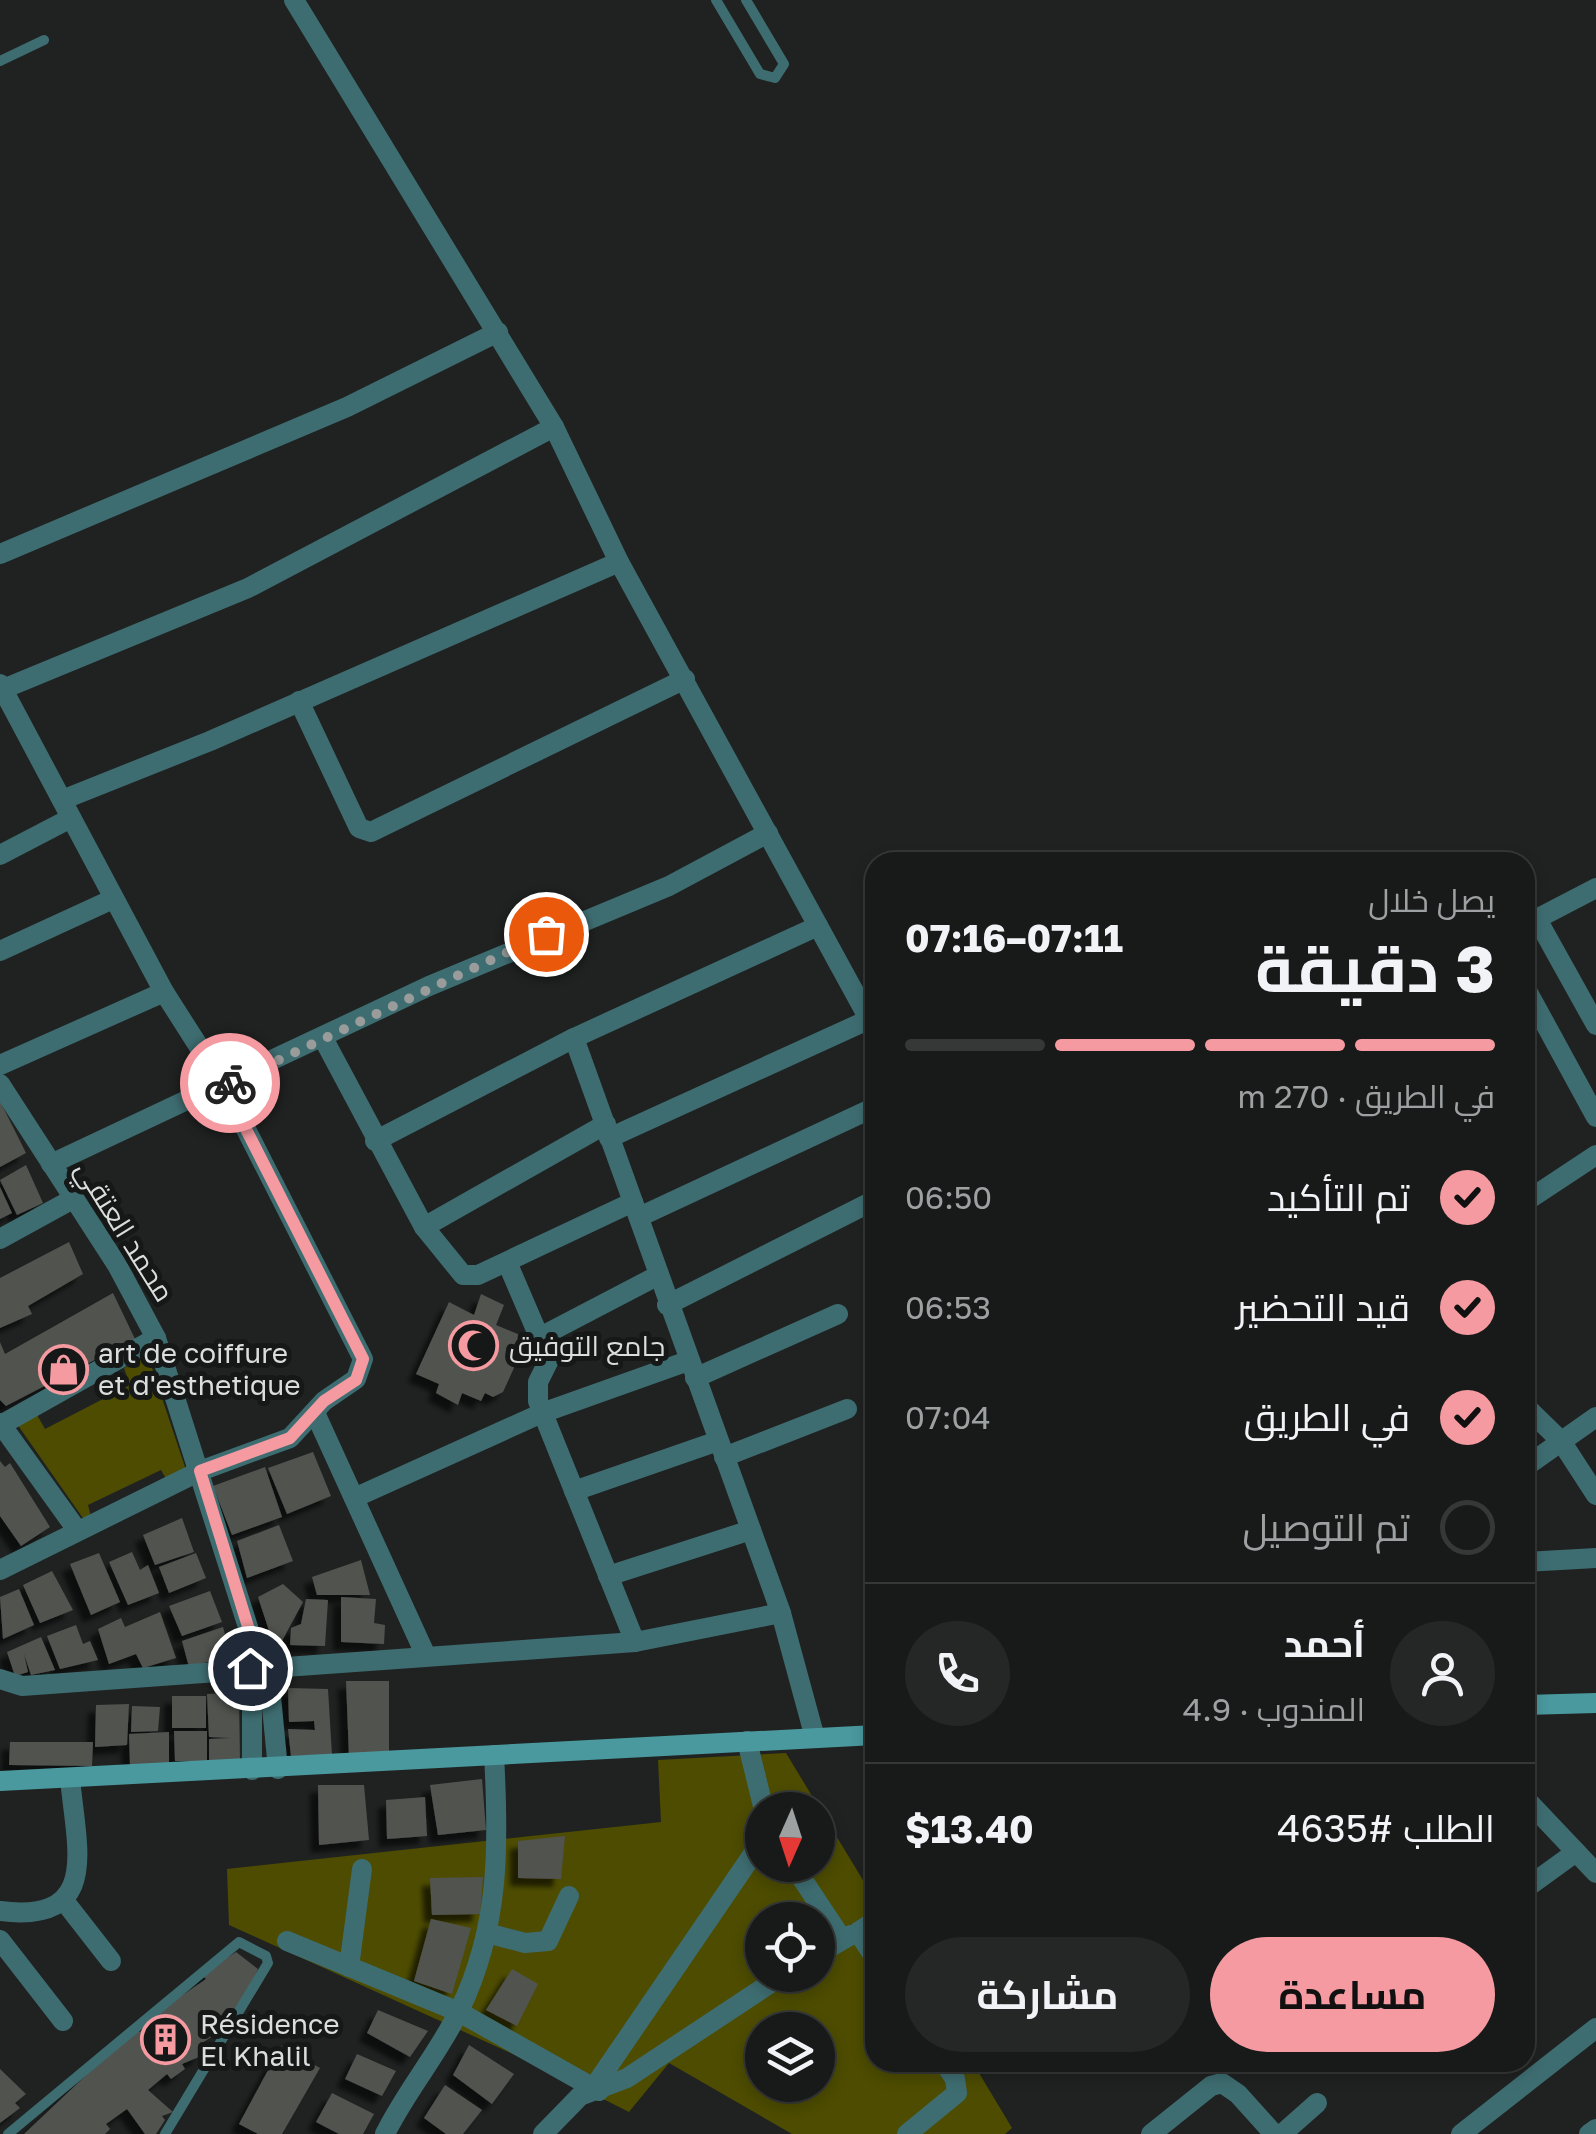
<!DOCTYPE html>
<html lang="ar">
<meta charset="utf-8">
<style>
:root{--surface:#171a19;--page:#242726;--text:#f1f3f6;--muted:#9ea1a2;--line:#363838;--accent:#f49aa0}
body{margin:0;font-family:"Golos Text",Cairo,sans-serif;background:var(--page);color:var(--text);direction:rtl;height:100vh;display:flex;flex-direction:column;font-size:38px;white-space:nowrap}
*{box-sizing:border-box;margin:0}
p{font-size:32px;color:var(--muted)}
.icon{flex:none;width:55px;height:55px;fill:none;stroke:currentColor;stroke-width:2;stroke-linecap:round;stroke-linejoin:round}
.map{position:relative;flex:1;overflow:hidden;direction:ltr}
.side{position:absolute;left:865px;top:852px;width:670px;height:1220px;display:flex;flex-direction:column;background:var(--surface);border-radius:30px;box-shadow:0 5px 15px #0003,0 0 0 2px var(--line);direction:rtl}
.side>*{flex:none}
.needle{width:65px;rotate:183deg}
.controls{position:absolute;left:745px;top:1792px;display:grid;gap:20px}
.controls a{display:grid;place-items:center;width:90px;height:90px;border-radius:50%;background:var(--surface);box-shadow:0 5px 15px #0003,0 0 0 2px var(--line);font-size:50px}
.pin{position:absolute;display:grid;place-items:center;width:85px;height:85px;color:#fff;margin:-42px;border:5px solid #fff;border-radius:50%;box-shadow:0 2px 10px #0007}
.courier{position:absolute;display:grid;place-items:center;width:100px;height:100px;margin:-50px;border:8px solid #f49aa0;border-radius:50%;background:#fff;color:#222;box-shadow:0 2px 12px #0007}
.overview em{font-style:normal;font-weight:700}
.overview div{display:flex;flex-direction:column-reverse}
.overview{display:flex;align-items:center;justify-content:space-between;height:170px;padding:0 40px}
h1{font-size:65px;font-weight:700;line-height:75px}
.bar{display:grid;grid-template-columns:repeat(4,1fr);gap:15px 10px;align-content:center;height:120px;padding:0 40px}
.bar i{height:12px;border-radius:8px;background:var(--line)}
.bar .active{background:var(--accent)}
.bar p{grid-column:span 4}
.line{display:flex;align-items:center;gap:25px;padding:0 40px;border-top:2px solid var(--line)}
.line div{flex:1}
.round{display:grid;place-items:center;flex:none;width:105px;height:105px;border-radius:52px;background:var(--page)}
ol{padding:0 40px;list-style:none}
li{display:flex;align-items:center;gap:30px;height:110px}
li p{margin-inline-start:auto}
li .icon{padding:10px;border-radius:50%;background:var(--accent);color:#111;stroke-width:4}
li:last-child{color:var(--muted)}
li i{width:55px;height:55px;border:5px solid var(--line);border-radius:50%}
.cta{display:flex;gap:20px;margin-top:auto;padding:20px 40px}
.cta a{flex:1;height:115px;border-radius:60px;background:var(--accent);color:#111;font-size:40px;font-weight:700;line-height:115px;text-align:center}
.cta a+a{background:var(--page);color:var(--text)}
.map>svg:first-child{display:block}
.green{fill:#4d4c00;fill-rule:evenodd}
.building{fill:#515350;filter:url(#shadow)}
.lines{fill:none;stroke-linecap:round;stroke-linejoin:round}
.lane{stroke:#3e6d71;stroke-width:10}
.street{stroke:#3e6d71;stroke-width:20}
.secondary{stroke:#4a999f;stroke-width:20}
.done{stroke:#999c9b;stroke-width:10;stroke-dasharray:0 18}
.route{stroke:#f49aa0;stroke-width:12}
.labels{text-anchor:middle;stroke-width:10;stroke-linejoin:round;paint-order:stroke}
.street-label{font-size:28px;fill:#dbdddd;stroke:#151817}
.poi-label{font-size:28px;fill:#dbdddd;stroke:#151817;text-anchor:start}
</style>
<div class="map">
<svg width="1596" height="2134" viewBox="0 0 1596 2134">
<defs>
<filter id="shadow"><feDropShadow dx="-8" dy="8" stdDeviation="2.5" flood-color="#0009"/></filter>
</defs>
<rect width="100%" height="100%" fill="#1f2221"/>
<g class="green">
<path d="M148,1356L185,1467L168,1482L161,1470L88,1505L92,1520L85,1521L17,1424L36,1413L45,1429L130,1385L124,1368Z"/>
<path d="M786,1753L875,1900V2062L973,2063L1012,2128L1005,2134H792L669,2063L629,2112L526,2060L229,1925L227,1869L661,1822L658,1760ZM762,1810H818V1865H762ZM762,1920H818V1975H762ZM762,2030H818V2085H762Z"/>
</g>
<g class="building">
<path d="M0,1101L26,1153L0,1167Z"/>
<path d="M26,1165L43,1203L17,1215L0,1180Z"/>
<path d="M0,1187L12,1213L0,1219Z"/>
<path d="M69,1242L83,1274L28,1306L32,1314L0,1328V1278Z"/>
<path d="M113,1293L135,1339L6,1406L0,1400V1342L5,1354Z"/>
<path d="M481,1294L504,1305L496,1325L520,1335L519,1357L503,1392L493,1397L485,1393L481,1401L462,1393L458,1405L436,1393L439,1384L416,1374L449,1302L474,1315Z"/>
<path d="M313,1452L331,1496L287,1514L268,1468Z"/>
<path d="M0,1461L5,1467L10,1463L50,1527L21,1546L0,1516Z"/>
<path d="M265,1467L282,1517L232,1535L213,1486Z"/>
<path d="M182,1518L194,1552L155,1565L143,1535Z"/>
<path d="M279,1525L293,1561L247,1578L237,1541Z"/>
<path d="M132,1552L140,1570L148,1565L159,1593L128,1605L109,1562Z"/>
<path d="M99,1553L120,1602L91,1615L70,1564Z"/>
<path d="M196,1553L206,1578L169,1593L159,1567Z"/>
<path d="M361,1560L370,1595H317L312,1577Z"/>
<path d="M52,1571L73,1610L40,1623L23,1585Z"/>
<path d="M283,1584L303,1602L276,1652L258,1597Z"/>
<path d="M19,1589L34,1625L3,1639L0,1597Z"/>
<path d="M210,1591L222,1622L182,1636L169,1606Z"/>
<path d="M341,1597L376,1599L374,1623L385,1625L384,1644L341,1642Z"/>
<path d="M306,1599L328,1600L325,1646L290,1645L291,1628L301,1624Z"/>
<path d="M160,1612L176,1658L143,1668L136,1654L109,1664L98,1629L121,1618L125,1627Z"/>
<path d="M76,1625L83,1644L90,1641L98,1660L60,1669L47,1636Z"/>
<path d="M223,1627L231,1656L189,1667L182,1641Z"/>
<path d="M41,1637L55,1670L31,1675L24,1654L28,1672L15,1676L7,1652Z"/>
<path d="M346,1681H389V1756L349,1757Z"/>
<path d="M288,1688L328,1689L332,1755L291,1756L288,1729L315,1730L314,1721L289,1722Z"/>
<path d="M239,1692L240,1762L209,1761V1739L231,1738L209,1737L207,1694Z"/>
<rect x="172" y="1696" width="34" height="32"/>
<path d="M129,1704L127,1745L95,1747L96,1705Z"/>
<path d="M132,1706L160,1707L158,1731L131,1732Z"/>
<path d="M174,1731H207V1761H175Z"/>
<path d="M169,1732V1766H130L129,1734Z"/>
<path d="M10,1742H93L92,1766L9,1765Z"/>
<path d="M482,1779L486,1830L438,1835L430,1785Z"/>
<path d="M318,1785H364L369,1840L319,1845Z"/>
<path d="M425,1797L427,1836L387,1839L386,1800Z"/>
<path d="M565,1836L561,1879L518,1878V1841Z"/>
<path d="M483,1877L480,1914L432,1915L430,1878Z"/>
<path d="M431,1919L471,1928L452,1994L414,1981Z"/>
<path d="M236,1952L258,1969L248,1992L229,2020L209,2030L213,2036L199,2045L203,2050L199,2057L182,2064L185,2069L171,2079L167,2074L148,2090L173,2112L162,2116L165,2120L156,2134H145L127,2109L106,2124L110,2129L105,2134H24L135,2029L140,2032L161,2016L158,2012L206,1979L202,1975Z"/>
<path d="M512,1969L538,1984L517,2026L486,2010Z"/>
<path d="M378,2010L428,2031L410,2057L367,2033Z"/>
<path d="M469,2045L514,2074L492,2104L453,2075Z"/>
<path d="M281,2046L320,2068L282,2134H258L239,2124Z"/>
<path d="M357,2054L396,2071L382,2096L345,2079Z"/>
<path d="M0,2069L26,2094L15,2103L20,2108L0,2123Z"/>
<path d="M445,2085L482,2110L463,2134H446L424,2118Z"/>
<path d="M332,2093L374,2114L363,2134H339L316,2122Z"/>
</g>
<g class="lines">
<g class="lane">
<path d="M716,0L760,74L775,78L784,64L746,0"/>
<path d="M0,61L44,40"/>
<path d="M8,2134L239,1942L266,1956L268,1963L165,2134"/>
</g>
<g class="street">
<path d="M294,0L554,427L619,562L875,1030"/>
<path d="M0,554L347,407L498,332"/>
<path d="M0,684L164,992L224,1086L363,1359L356,1379L324,1401L290,1438L200,1471L0,1570"/>
<path d="M3,689L248,588L554,427"/>
<path d="M299,701L359,828L371,832L685,679"/>
<path d="M62,800L210,741L619,562"/>
<path d="M0,855L71,818"/>
<path d="M1537,919L1596,1025"/>
<path d="M1527,924L1596,888"/>
<path d="M0,951L113,899"/>
<path d="M1525,987L1596,1117"/>
<path d="M323,1038L424,1227L463,1275H478L633,1202"/>
<path d="M574,1038L781,1613L815,1738"/>
<path d="M0,1065L164,992"/>
<path d="M0,1084L117,1265L156,1338L254,1646L268,1666L278,1769"/>
<path d="M609,1138L868,1020"/>
<path d="M375,1141L574,1038L818,926"/>
<path d="M51,1164L429,986L669,886L768,833"/>
<path d="M1525,1202L1596,1155"/>
<path d="M639,1217L875,1107"/>
<path d="M424,1227L606,1124"/>
<path d="M0,1239L71,1200"/>
<path d="M507,1262L549,1360L538,1382V1401L635,1642"/>
<path d="M667,1305L875,1200"/>
<path d="M540,1337L657,1276"/>
<path d="M695,1378L838,1314"/>
<path d="M1525,1406L1561,1441L1596,1495"/>
<path d="M316,1415L426,1656"/>
<path d="M0,1423L77,1530"/>
<path d="M1,1425L156,1338"/>
<path d="M724,1457L847,1409"/>
<path d="M1525,1467L1596,1417"/>
<path d="M574,1491L718,1441"/>
<path d="M354,1498L542,1413L688,1361"/>
<path d="M1525,1562L1596,1558"/>
<path d="M608,1576L751,1530"/>
<path d="M0,1679L22,1686L635,1642L781,1613"/>
<path d="M747,1741L764,1810"/>
<path d="M252,1770V1658"/>
<path d="M1525,1798L1596,1873"/>
<path d="M793,1865L842,1939"/>
<path d="M1525,1889L1576,1852"/>
<path d="M65,1902L111,1961"/>
<path d="M0,1911C102,1924 76,1847 70,1778"/>
<path d="M875,1921L858,1932L875,1958"/>
<path d="M487,1933L525,1943L548,1941L569,1896"/>
<path d="M0,1940L63,2021"/>
<path d="M287,1941L459,2012L599,2091"/>
<path d="M818,1954L851,1935"/>
<path d="M349,1967L362,1869"/>
<path d="M594,2087L762,1841"/>
<path d="M385,2134C406,2091 439,2053 460,2009C500,1926 499,1845 494,1755"/>
<path d="M543,2134L580,2096L627,2078L783,1975"/>
<path d="M907,2134L957,2093L955,2079L944,2062"/>
<path d="M1151,2134L1211,2086L1222,2083L1238,2094L1274,2134"/>
<path d="M1282,2134L1317,2103"/>
<path d="M1461,2134L1596,2028"/>
<path d="M1589,2134L1596,2129"/>
</g>
<g class="secondary">
<path d="M1525,1705L1596,1703"/>
<path d="M0,1781L875,1735"/>
</g>
</g>
<g class="lines">
<path class="done" d="M230,1083L546,934"/>
<path class="route" d="M230,1083L224,1086L363,1359L356,1380L324,1401L290,1438L200,1471L254,1646L250,1668"/>
</g>
<defs>
<symbol id="mosque-ring" viewBox="-11 -11 22 22"><circle r="9.5" fill="#151817" stroke="#f49aa0" stroke-width="1.5"/><path d="M3.5-4.9A6 6 0 1 0 3.5 4.9A5 5 0 1 1 3.5-4.9Z" fill="#f49aa0"/></symbol>
<symbol id="shop-ring" viewBox="-11 -11 22 22"><circle r="9.5" fill="#151817" stroke="#f49aa0" stroke-width="1.5"/><path d="M-5-2.5h2.3a2.7 3.5 0 0 1 5.4 0H5L5.5 6h-11ZM-1.5-2.5h3a1.5 2.3 0 0 0-3 0Z" fill="#f49aa0"/></symbol>
<symbol id="building-ring" viewBox="-11 -11 22 22"><circle r="9.5" fill="#151817" stroke="#f49aa0" stroke-width="1.5"/><path d="M-4-6H4V6H1V3H-1V6H-4ZM-2.5-4.3h1.7v1.8h-1.7ZM.8-4.3h1.7v1.8H.8ZM-2.5-1h1.7V.8h-1.7ZM.8-1h1.7V.8H.8Z" fill="#f49aa0"/></symbol>
</defs>
<g fill-rule="evenodd">
<use href="#mosque-ring" x="446" y="1318" width="55" height="55"/>
<use href="#shop-ring" x="36" y="1342" width="55" height="55"/>
<use href="#building-ring" x="138" y="2012" width="55" height="55"/>
</g>
<g class="labels">
<g class="street-label">
<text transform="translate(125 1231) rotate(58)" y="10">محمد العتقي</text>
</g>
<g class="poi-label">
<text x="509" y="1356">جامع التوفيق</text>
<text x="98" y="1363">art de coiffure<tspan x="98" dy="32">et d'esthetique</tspan></text>
<text x="200" y="2034">Résidence<tspan x="200" dy="32">El Khalil</tspan></text>
</g>
</g>
</svg>
<div class="controls">
<a><svg class="needle" viewBox="-14 -14 28 28"><path d="M0-13l5 13h-10z" fill="#e53935"/><path d="M0 13l5-13h-10z" fill="#9ea1a2"/></svg></a>
<a><svg class="icon" aria-label="locate" viewBox="0 0 24 24"><circle cx="12" cy="12" r="6"/><path d="M12 2v4M12 18v4M2 12h4M18 12h4"/></svg></a>
<a><svg class="icon" aria-label="layers" viewBox="0 0 24 24"><path d="M12 4l9 5-9 5-9-5zM3 14l9 5 9-5"/></svg></a>
</div>
<div class="pin" style="left:546px;top:934px;background:#ea580c"><svg class="icon" aria-label="bag" viewBox="0 0 24 24"><path d="M5 8h14l-1 12H6zM9 8a3 3 0 0 1 6 0"/></svg></div>
<div class="pin" style="left:250px;top:1668px;background:#1f2937"><svg class="icon" aria-label="home" viewBox="0 0 24 24"><path d="M3 11l9-7 9 7M6 9v11h12V9"/></svg></div>
<div class="courier" style="left:230px;top:1083px"><svg class="icon" aria-label="bike" viewBox="0 0 24 24"><circle cx="6" cy="16" r="4"/><circle cx="18" cy="16" r="4"/><path d="M6 16l4-8h5l3 8M10 8l3 8H6M13 5h3"/></svg></div>
<section class="side">
<div class="overview"><div><h1>3 دقيقة</h1><p>يصل خلال</p></div><em>07:11–07:16</em></div>
<div class="bar"><i class="active"></i><i class="active"></i><i class="active"></i><i></i><p>في الطريق · 270 m</p></div>
<ol>
<li><svg class="icon" aria-label="check" viewBox="0 0 24 24"><path d="M5 12l5 5 9-10"/></svg>تم التأكيد<p>06:50</p></li>
<li><svg class="icon" aria-label="check" viewBox="0 0 24 24"><path d="M5 12l5 5 9-10"/></svg>قيد التحضير<p>06:53</p></li>
<li><svg class="icon" aria-label="check" viewBox="0 0 24 24"><path d="M5 12l5 5 9-10"/></svg>في الطريق<p>07:04</p></li>
<li><i></i>تم التوصيل</li>
</ol>
<div class="line" style="height:180px"><a class="round"><svg class="icon" aria-label="person" viewBox="0 0 24 24"><circle cx="12" cy="8" r="4"/><path d="M4 21q1-7 8-7t8 7"/></svg></a><div><b>أحمد</b><p>المندوب · 4.9</p></div><a class="round"><svg class="icon" aria-label="phone" viewBox="0 0 24 24"><path d="M5 4h4l2 5-3 2q2 4 5 5l2-3 5 2v4C11 20 4 13 5 4z"/></svg></a></div>
<div class="line" style="height:130px"><div>الطلب #4635</div><b>$13.40</b></div>
<div class="cta"><a>مساعدة</a><a>مشاركة</a></div>
</section>
</div>
